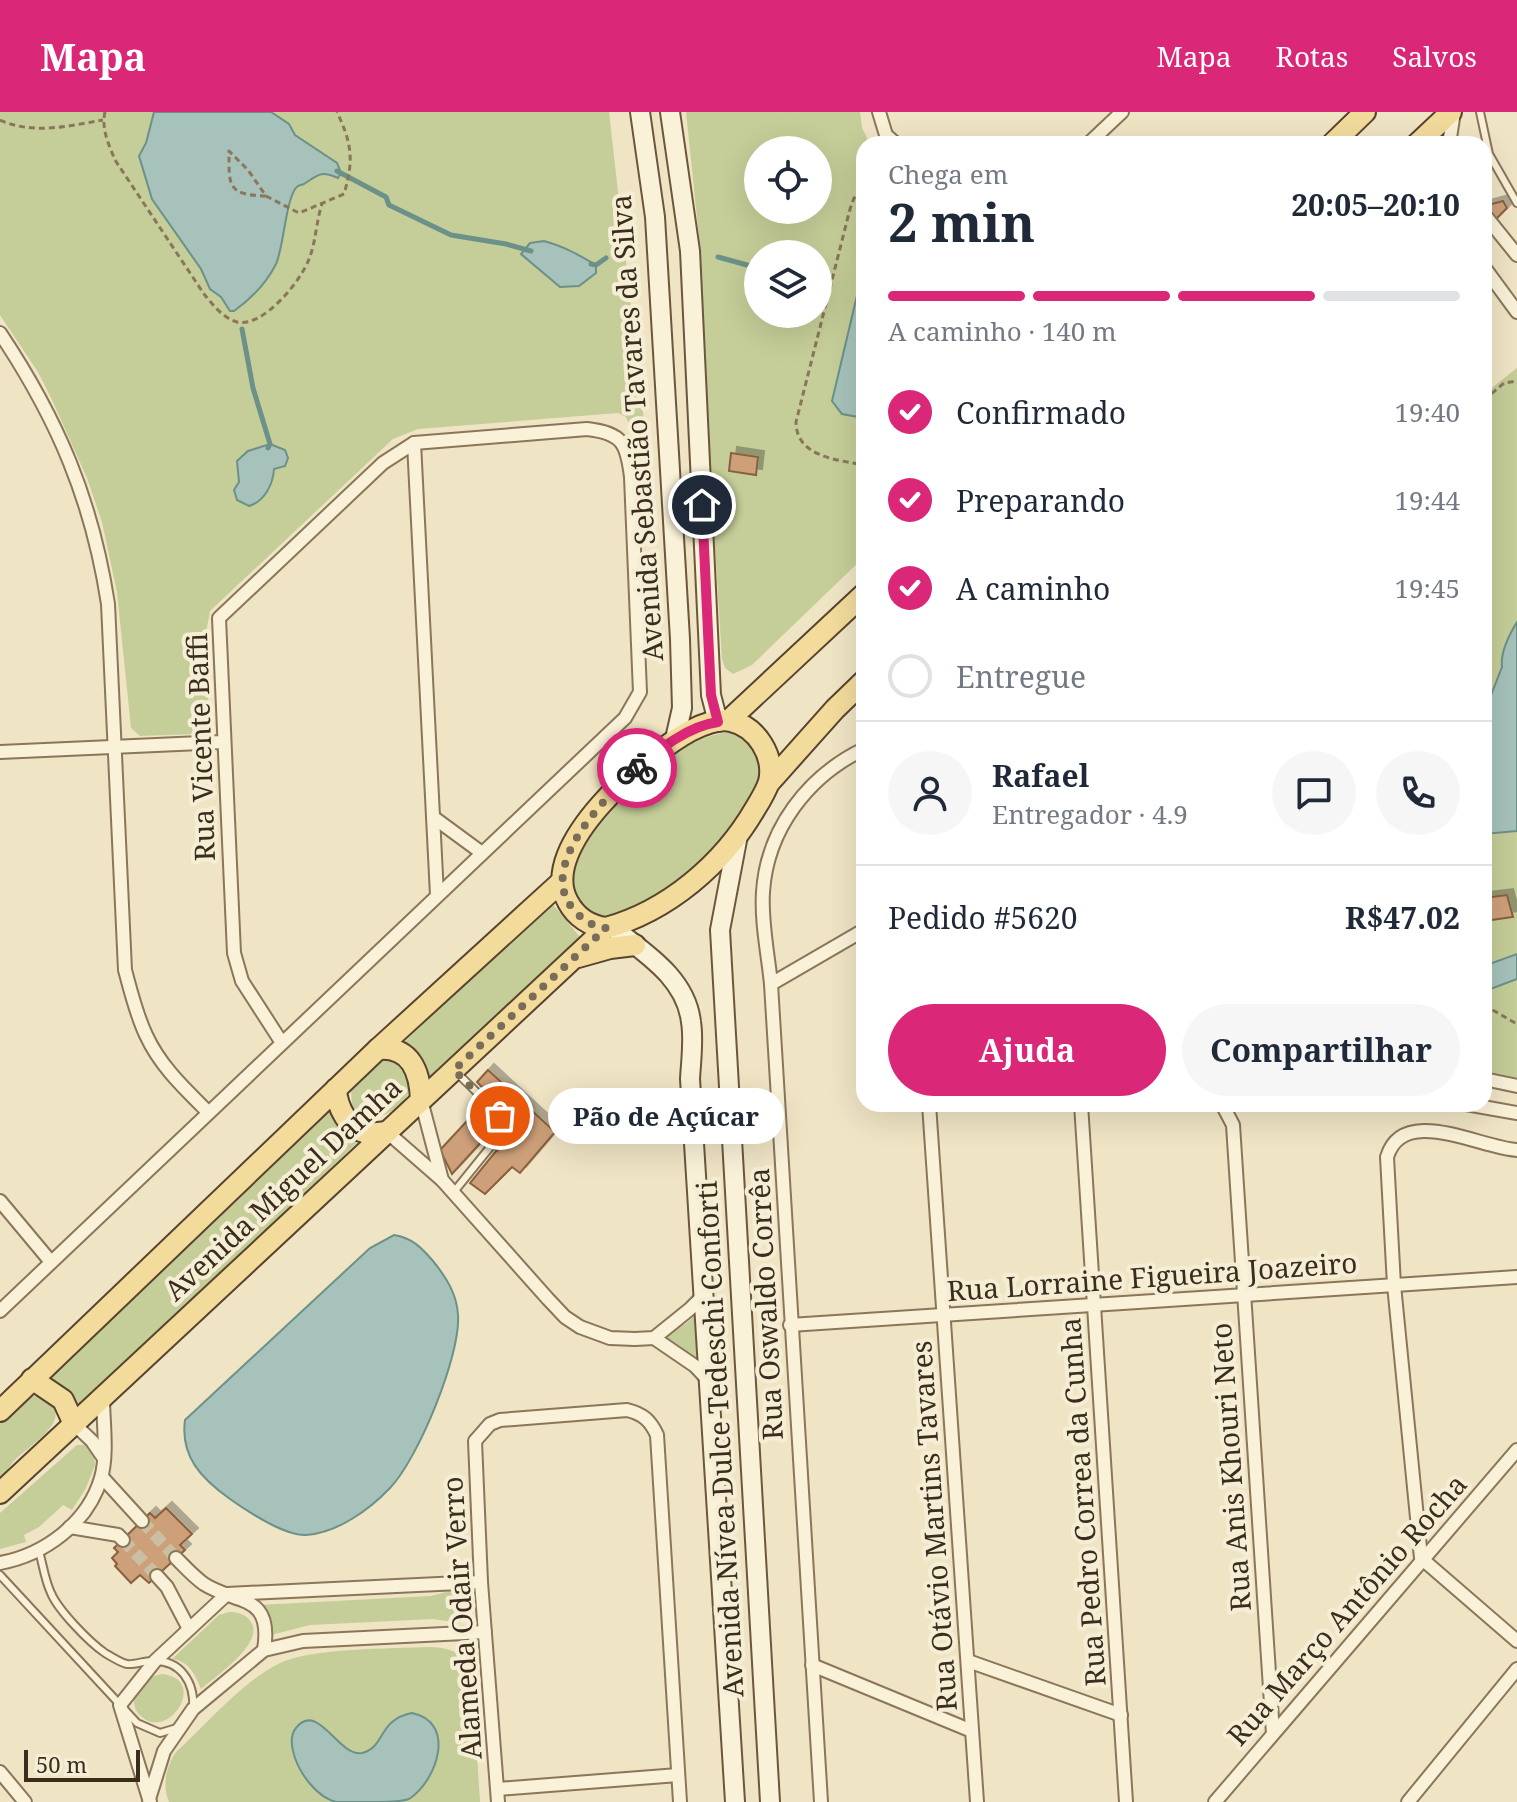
<!DOCTYPE html>
<html lang="pt">
<meta charset="utf-8">
<style>
:root{--surface:#fff;--page:#f6f6f7;--text:#1f2937;--muted:#747a83;--line:#e0e1e3;--accent:#db2777}
body{margin:0;font-family:"Noto Serif",serif;background:var(--page);color:var(--text);height:100vh;display:flex;flex-direction:column;font-size:30px;white-space:nowrap}
*{box-sizing:border-box;margin:0}
p{font-size:26px;color:var(--muted)}
.icon{flex:none;width:44px;height:44px;fill:none;stroke:currentColor;stroke-width:2;stroke-linecap:round;stroke-linejoin:round}
.map{position:relative;flex:1;overflow:hidden}
.drawer{position:absolute;left:856px;top:24px;width:636px;height:976px;display:flex;flex-direction:column;background:var(--surface);border-radius:24px;box-shadow:0 8px 32px #0002}
.drawer>*{flex:none}
.tools{position:absolute;left:744px;top:24px;display:grid;gap:16px}
.tools a{display:grid;place-items:center;width:88px;height:88px;border-radius:50%;background:var(--surface);box-shadow:0 8px 32px #0002;font-size:40px}
.scale{position:absolute;left:24px;bottom:20px;width:116px;box-sizing:border-box;padding-left:8px;border:4px solid #3a2d1e;border-top:0;font-size:22px;line-height:28px;white-space:nowrap;color:#3a2d1e;-webkit-text-stroke:6px #f6eed4;paint-order:stroke}
.pin{position:absolute;display:grid;place-items:center;width:68px;height:68px;color:#fff;margin:-34px;border:4px solid #fff;border-radius:50%;box-shadow:0 2px 8px #0007}
.courier{position:absolute;display:grid;place-items:center;width:80px;height:80px;margin:-40px;border:6px solid #db2777;border-radius:50%;background:#fff;color:#222;box-shadow:0 2px 10px #0007}
.bubble{position:absolute;height:56px;border-radius:28px;background:var(--surface);box-shadow:0 8px 32px #0002;font-size:26px;font-weight:700;line-height:56px;text-align:center}
.summary em{font-style:normal;font-weight:700}
.summary div{display:flex;flex-direction:column-reverse}
.summary{display:flex;align-items:center;justify-content:space-between;height:136px;padding:0 32px}
h1{font-size:52px;font-weight:700;line-height:60px}
.bar{display:grid;grid-template-columns:repeat(4,1fr);gap:12px 8px;align-content:center;height:96px;padding:0 32px}
.bar i{height:10px;border-radius:6px;background:var(--line)}
.bar .current{background:var(--accent)}
.bar p{grid-column:span 4}
.line{display:flex;align-items:center;gap:20px;padding:0 32px;border-top:2px solid var(--line)}
.line div{flex:1}
.round{display:grid;place-items:center;flex:none;width:84px;height:84px;border-radius:42px;background:var(--page)}
ol{padding:0 32px;list-style:none}
li{display:flex;align-items:center;gap:24px;height:88px}
li p{margin-inline-start:auto}
li .icon{padding:8px;border-radius:50%;background:var(--accent);color:#fff;stroke-width:4}
li:last-child{color:var(--muted)}
li i{width:44px;height:44px;border:4px solid var(--line);border-radius:50%}
.primary-button{display:flex;gap:16px;margin-top:auto;padding:16px 32px}
.primary-button a{flex:1;height:92px;border-radius:48px;background:var(--accent);color:#fff;font-size:32px;font-weight:700;line-height:92px;text-align:center}
.primary-button a+a{background:var(--page);color:var(--text)}
header{display:flex;align-items:center;gap:48px;box-sizing:border-box;height:112px;padding:0 40px;background:var(--accent);color:#fff}
header strong{font-size:38px}
nav{display:flex;gap:44px;margin-inline-start:auto;font-size:28px}
.map>svg:first-child{display:block}
.green{fill:#c5cd98;fill-rule:evenodd}
.water{fill:#a6c2bb;stroke:#6c9189;stroke-width:2}
.lines{fill:none;stroke-linecap:round;stroke-linejoin:round}
.stream{stroke:#6c9189;stroke-width:5}
.building{fill:#cea079;stroke:#8a603f;stroke-width:2;filter:url(#shadow)}
.street-tunnel{stroke:#cbbfa3;stroke-width:12;stroke-dasharray:12 6;stroke-linecap:butt}
.lane-casing{stroke:#8a765a;stroke-width:10}
.street-casing{stroke:#8a765a;stroke-width:16}
.secondary-casing{stroke:#6c573d;stroke-width:22}
.primary-casing{stroke:#58432e;stroke-width:24}
.path{stroke:#8a765a;stroke-width:3;stroke-dasharray:6 4;stroke-linecap:butt}
.lane{stroke:#f9f1d8;stroke-width:6}
.street{stroke:#f9f1d8;stroke-width:12}
.secondary{stroke:#f9f1d8;stroke-width:18}
.primary{stroke:#f3db9c;stroke-width:20}
.done{stroke:#796d58;stroke-width:8;stroke-dasharray:0 14.4}
.route{stroke:#db2777;stroke-width:10}
.labels{text-anchor:middle;stroke-width:8;stroke-linejoin:round;paint-order:stroke}
.street-label{font-size:28px;fill:#3a2d1e;stroke:#f6eed4}
</style>
<header>
<strong>Mapa</strong>
<nav><a>Mapa</a><a>Rotas</a><a>Salvos</a></nav>
</header>
<div class="map">
<svg width="1517" height="1690" viewBox="0 0 1517 1690">
<defs>
<filter id="shadow"><feDropShadow dx="6" dy="-6" stdDeviation="0" flood-color="#0004"/></filter>
</defs>
<rect width="100%" height="100%" fill="#efe4c4"/>
<g class="green">
<path d="M0,0H609L645,318H631L626,305L618,301L418,317L393,327L210,499L205,526L209,602L207,608L195,622L140,624L131,616L117,480L102,410L87,366L53,290L38,260L0,203Z"/>
<path d="M686,0H860L862,16L870,32H864V445L752,553L733,562L725,556L722,547L701,212V144ZM758,38H818V98H758ZM758,142H818V202H758Z"/>
<path d="M1517,256V966L1484,959V282Z"/>
<path d="M730,620C745,627 759,636 761,655C763,669 752,683 745,694C733,714 720,733 704,749C683,769 625,812 596,803C580,798 575,783 570,770C584,710 666,626 730,620Z"/>
<path d="M551,790L580,825L428,969L398,936Z"/>
<path d="M391,947L408,957C409,962 411,972 410,977C406,995 378,1010 362,1006L352,996L351,976L376,951Z"/>
<path d="M333,991L363,1025L78,1299L42,1269Z"/>
<path d="M700,1199L703,1252L683,1237L663,1226L687,1211Z"/>
<path d="M35,1284C44,1285 52,1288 55,1298C61,1317 24,1337 13,1350C8,1356 4,1365 0,1372V1311L26,1287Z"/>
<path d="M77,1333H85L94,1344L95,1353L86,1376L72,1398L63,1393L39,1415L24,1423L26,1430L0,1437V1401Z"/>
<path d="M454,1478C467,1481 470,1488 469,1501L460,1511L433,1507L310,1513L271,1523L268,1504L259,1493L431,1484Z"/>
<path d="M229,1500C237,1500 246,1502 251,1510C265,1531 216,1564 201,1577C195,1562 189,1549 172,1547L219,1503Z"/>
<path d="M430,1535C452,1536 465,1541 472,1563L480,1690H169C162,1673 166,1655 176,1640C207,1612 242,1570 278,1552C312,1535 391,1537 430,1535Z"/>
<path d="M162,1562C209,1567 169,1629 142,1605C134,1599 133,1591 135,1581L151,1565Z"/>
</g>
<g class="water">
<path d="M154,0H271L289,12L295,23L337,51L341,61L338,66C320,58 318,63 304,72C302,73 300,73 298,74C286,82 284,135 276,152C266,172 252,186 234,199H230L221,185L210,177L201,157L152,87L139,44L146,31Z"/>
<path d="M544,129C563,134 579,143 596,153V161L579,174L560,175L521,142L530,131Z"/>
<path d="M864,154V306L842,302L832,289Z"/>
<path d="M270,332L285,338L288,346L285,354L274,357C273,372 265,389 249,394L237,388L234,378L239,370L237,349L248,339Z"/>
<path d="M1517,510V719L1484,722V601L1502,555C1500,540 1509,523 1517,510Z"/>
<path d="M1517,842V867L1488,878L1484,868V854Z"/>
<path d="M394,1123C412,1126 421,1135 433,1149C446,1165 457,1182 458,1203C461,1243 418,1347 390,1376C369,1398 337,1421 306,1423C285,1424 247,1399 230,1387C202,1367 180,1345 185,1308L370,1136Z"/>
<path d="M412,1601C457,1610 437,1669 409,1687C400,1690 388,1690 379,1690C366,1690 348,1690 336,1690C317,1685 301,1663 295,1646C292,1637 289,1624 296,1616C318,1588 339,1646 362,1641C386,1635 377,1608 412,1601Z"/>
</g>
<g class="lines">
<g class="stream">
<path d="M337,59L386,85L389,93L451,123L506,132L531,139"/>
<path d="M718,145L758,156"/>
<path d="M591,152L596,153L606,146"/>
<path d="M242,217L253,276L270,332L268,336"/>
</g>
</g>
<g class="building">
<path d="M1503,89L1507,96L1492,111L1489,118L1484,112V94Z"/>
<path d="M731,341L758,345L756,363L729,359Z"/>
<path d="M1507,783L1513,805L1484,809V786Z"/>
<path d="M488,958L555,1020L520,1061L512,1055L485,1082L470,1071L518,1012L477,970Z"/>
<path d="M481,994L510,1022L497,1039L484,1027L452,1062L440,1038Z"/>
<path d="M166,1396L192,1422L180,1433L185,1438L149,1471L140,1463L131,1471L115,1454L117,1452L112,1446L118,1440L114,1436L150,1401L155,1406Z"/>
</g>
<g class="lines">
<g class="street-tunnel">
<path d="M142,1409L176,1446"/>
<path d="M123,1428L157,1464"/>
</g>
<defs>
<g id="lane">
<path d="M1480,0L1489,42L1517,91"/>
<path d="M453,1081L491,1034L502,1014L497,1000L456,960"/>
<path d="M39,1439C43,1453 45,1469 51,1481C58,1498 89,1530 105,1541C110,1544 121,1551 127,1552C134,1553 144,1549 151,1549C181,1547 195,1571 193,1597"/>
<path d="M0,1463L137,1611L160,1621L177,1616"/>
</g>
<g id="street">
<path d="M879,0L886,23L896,32"/>
<path d="M1088,32L1122,0"/>
<path d="M1449,32L1454,0"/>
<path d="M1484,102L1517,143"/>
<path d="M1484,155L1517,200"/>
<path d="M0,221C58,308 92,388 108,492L125,858C131,880 136,902 146,923C160,954 185,977 208,1000"/>
<path d="M414,331L437,783"/>
<path d="M0,640L223,630"/>
<path d="M433,705L482,741"/>
<path d="M771,872L864,818"/>
<path d="M1484,967L1517,974"/>
<path d="M421,988L442,1068"/>
<path d="M929,992L977,1690"/>
<path d="M1081,992L1126,1690"/>
<path d="M1222,992L1233,1013L1273,1622"/>
<path d="M1466,992L1517,1001"/>
<path d="M387,1020L442,1068L548,1187L565,1205L580,1215L610,1226L635,1227L654,1226L690,1197L700,1187L702,1180"/>
<path d="M1517,1038C1480,1036 1403,992 1387,1045L1394,1173L1421,1446L1517,1529"/>
<path d="M0,1089L51,1150"/>
<path d="M0,1199L625,606L640,580L631,365C627,332 623,321 587,317L414,331L383,351L219,506L234,841L242,869L282,931"/>
<path d="M790,1213L1517,1165"/>
<path d="M654,1226L695,1254L708,1268"/>
<path d="M74,1312L92,1329L103,1345"/>
<path d="M102,1365L142,1409"/>
<path d="M70,1415L118,1423L123,1428"/>
<path d="M176,1446C185,1455 194,1465 204,1472C237,1493 273,1481 264,1538"/>
<path d="M0,1451C44,1443 88,1411 101,1366C108,1342 103,1310 103,1285"/>
<path d="M157,1464L167,1475L189,1517"/>
<path d="M968,1549L1121,1603"/>
<path d="M812,1553L972,1619"/>
<path d="M0,1660L25,1690"/>
<path d="M498,1677L678,1663"/>
<path d="M149,1687L164,1639L193,1597L264,1538L303,1529L485,1520"/>
<path d="M150,1690L120,1593L155,1549L227,1482L481,1470"/>
<path d="M498,1690L481,1470L475,1329L490,1312L500,1308L627,1298C643,1302 650,1308 657,1323L680,1690"/>
<path d="M821,1690L771,872C768,842 761,810 763,780C767,717 808,664 864,637"/>
<path d="M1215,1690L1517,1338"/>
<path d="M1408,1690L1517,1557"/>
</g>
<g id="secondary">
<path d="M640,0L655,105L680,527L682,596L675,627"/>
<path d="M670,0L690,139L711,583L718,610"/>
<path d="M738,723L720,818L770,1690"/>
<path d="M612,815C643,840 686,865 691,910C694,928 691,949 690,967L735,1690"/>
</g>
<g id="primary">
<path d="M1332,32L1365,0"/>
<path d="M1417,32L1451,0"/>
<path d="M729,608L864,482"/>
<path d="M769,671L835,597L864,569"/>
<path d="M578,845L610,836L635,833"/>
<path d="M378,937C411,934 420,960 421,988"/>
<path d="M336,977C337,995 348,1018 368,1021C373,1022 382,1020 387,1020"/>
<path d="M32,1267L63,1288L74,1312"/>
<path d="M0,1299L378,937L561,770"/>
<path d="M0,1381L606,816C668,799 723,752 755,697C760,689 766,679 769,670C775,644 757,615 731,609C719,606 701,613 690,619C648,642 536,734 568,790C576,805 590,814 606,816"/>
</g>
</defs>
<use href="#lane" class="lane-casing"/>
<use href="#street" class="street-casing"/>
<use href="#secondary" class="secondary-casing"/>
<use href="#primary" class="primary-casing"/>
<g class="path">
<path d="M105,0C101,17 109,33 115,48L204,182C213,193 223,206 237,210C263,216 301,169 309,147C316,130 316,110 322,92"/>
<path d="M0,8C33,23 69,14 103,8"/>
<path d="M864,80L854,86L850,97L796,310C796,345 838,348 864,353"/>
<path d="M266,84C227,83 229,74 229,39L248,58L266,84L299,101L344,82C354,48 352,32 337,0"/>
<path d="M1484,288L1504,271L1517,269"/>
<path d="M1484,893L1517,912"/>
</g>
<use href="#lane" class="lane"/>
<use href="#street" class="street"/>
<use href="#secondary" class="secondary"/>
<use href="#primary" class="primary"/>
</g>
<g class="lines">
<path class="done" d="M500,1004L454,958L606,816C593,814 583,809 574,798C535,755 606,685 637,656"/>
<path class="route" d="M637,656C660,637 688,614 718,610L711,583L702,393"/>
</g>
<g class="labels">
<g class="street-label">
<text transform="translate(637 316) rotate(-94)" y="10">Avenida Sebastião Tavares da Silva</text>
<text transform="translate(201 635) rotate(-92)" y="10">Rua Vicente Baffi</text>
<text transform="translate(283 1077) rotate(-43)" y="10">Avenida Miguel Damha</text>
<text transform="translate(1152 1165) rotate(-4)" y="10">Rua Lorraine Figueira Joazeiro</text>
<text transform="translate(766 1192) rotate(-93)" y="10">Rua Oswaldo Corrêa</text>
<text transform="translate(720 1327) rotate(-93)" y="10">Avenida Nívea Dulce Tedeschi Conforti</text>
<text transform="translate(1231 1355) rotate(-94)" y="10">Rua Anis Khouri Neto</text>
<text transform="translate(1083 1390) rotate(-94)" y="10">Rua Pedro Correa da Cunha</text>
<text transform="translate(934 1414) rotate(-94)" y="10">Rua Otávio Martins Tavares</text>
<text transform="translate(1347 1498) rotate(-49)" y="10">Rua Março Antônio Rocha</text>
<text transform="translate(462 1506) rotate(-94)" y="10">Alameda Odair Verro</text>
</g>
</g>
</svg>
<div class="tools">
<a><svg class="icon" aria-label="locate" viewBox="0 0 24 24"><circle cx="12" cy="12" r="6"/><path d="M12 2v4M12 18v4M2 12h4M18 12h4"/></svg></a>
<a><svg class="icon" aria-label="layers" viewBox="0 0 24 24"><path d="M12 4l9 5-9 5-9-5zM3 14l9 5 9-5"/></svg></a>
</div>
<div class="scale">50 m</div>
<div class="pin" style="left:500px;top:1004px;background:#ea580c"><svg class="icon" aria-label="bag" viewBox="0 0 24 24"><path d="M5 8h14l-1 12H6zM9 8a3 3 0 0 1 6 0"/></svg></div>
<div class="pin" style="left:702px;top:393px;background:#1f2937"><svg class="icon" aria-label="home" viewBox="0 0 24 24"><path d="M3 11l9-7 9 7M6 9v11h12V9"/></svg></div>
<div class="courier" style="left:637px;top:656px"><svg class="icon" aria-label="bike" viewBox="0 0 24 24"><circle cx="6" cy="16" r="4"/><circle cx="18" cy="16" r="4"/><path d="M6 16l4-8h5l3 8M10 8l3 8H6M13 5h3"/></svg></div>
<div class="bubble" style="left:548px;top:976px;width:236px">Pão de Açúcar</div>
<section class="drawer">
<div class="summary"><div><h1>2 min</h1><p>Chega em</p></div><em>20:05–20:10</em></div>
<div class="bar"><i class="current"></i><i class="current"></i><i class="current"></i><i></i><p>A caminho · 140 m</p></div>
<ol>
<li><svg class="icon" aria-label="check" viewBox="0 0 24 24"><path d="M5 12l5 5 9-10"/></svg>Confirmado<p>19:40</p></li>
<li><svg class="icon" aria-label="check" viewBox="0 0 24 24"><path d="M5 12l5 5 9-10"/></svg>Preparando<p>19:44</p></li>
<li><svg class="icon" aria-label="check" viewBox="0 0 24 24"><path d="M5 12l5 5 9-10"/></svg>A caminho<p>19:45</p></li>
<li><i></i>Entregue</li>
</ol>
<div class="line" style="height:144px"><a class="round"><svg class="icon" aria-label="person" viewBox="0 0 24 24"><circle cx="12" cy="8" r="4"/><path d="M4 21q1-7 8-7t8 7"/></svg></a><div><b>Rafael</b><p>Entregador · 4.9</p></div><a class="round"><svg class="icon" aria-label="chat" viewBox="0 0 24 24"><path d="M4 5h16v11H9l-5 4z"/></svg></a><a class="round"><svg class="icon" aria-label="phone" viewBox="0 0 24 24"><path d="M5 4h4l2 5-3 2q2 4 5 5l2-3 5 2v4C11 20 4 13 5 4z"/></svg></a></div>
<div class="line" style="height:104px"><div>Pedido #5620</div><b>R$47.02</b></div>
<div class="primary-button"><a>Ajuda</a><a>Compartilhar</a></div>
</section>
</div>
